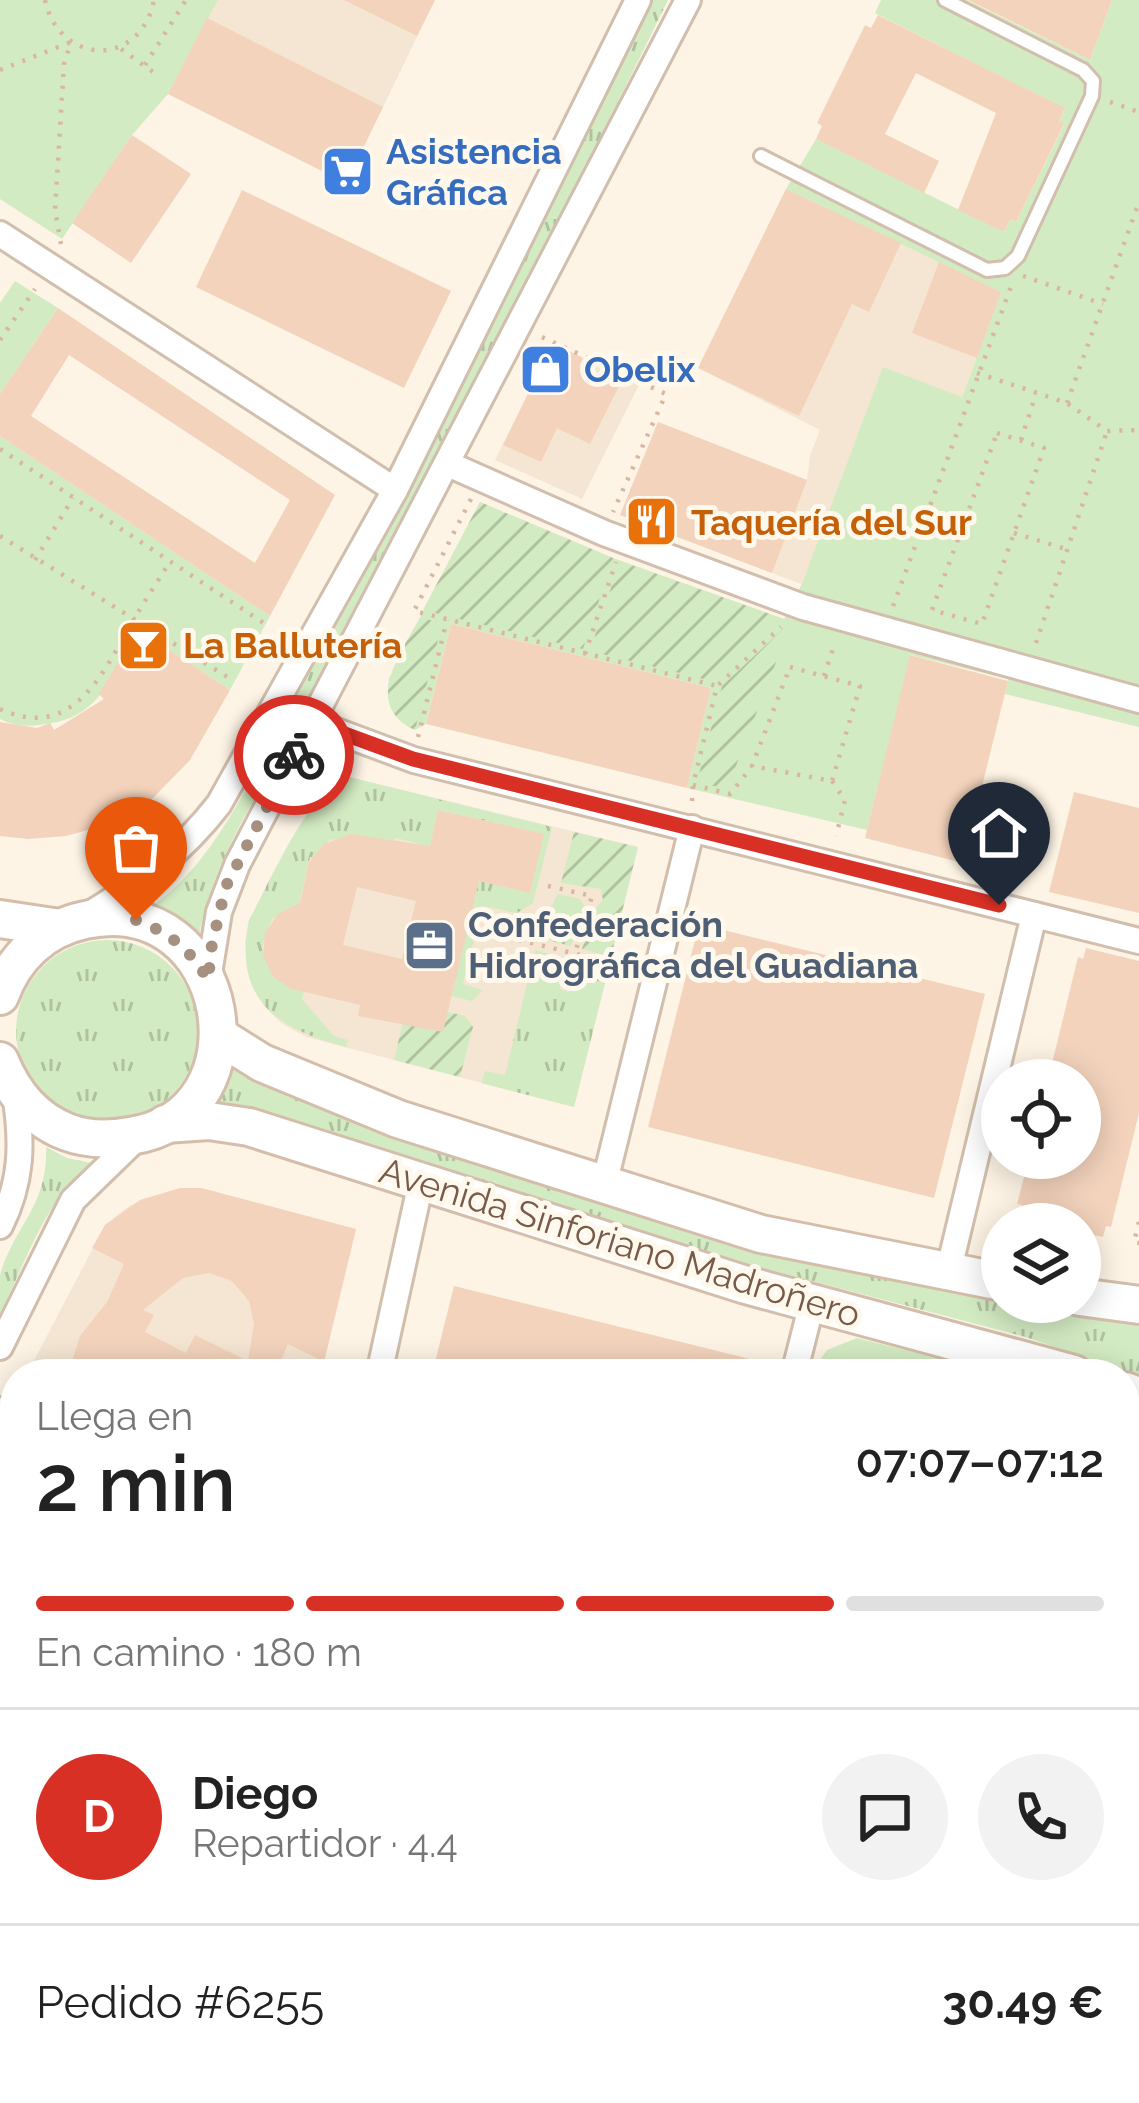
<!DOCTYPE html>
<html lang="es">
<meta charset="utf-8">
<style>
:root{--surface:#fff;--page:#f2f2f2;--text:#222;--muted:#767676;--line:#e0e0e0;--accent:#d93025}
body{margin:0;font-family:Raleway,sans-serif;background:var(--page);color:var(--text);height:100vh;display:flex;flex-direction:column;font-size:45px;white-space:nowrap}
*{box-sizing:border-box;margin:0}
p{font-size:39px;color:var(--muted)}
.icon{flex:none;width:66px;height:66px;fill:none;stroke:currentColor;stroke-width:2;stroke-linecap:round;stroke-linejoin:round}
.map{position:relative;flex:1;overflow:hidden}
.drawer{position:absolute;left:0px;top:1359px;width:1140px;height:744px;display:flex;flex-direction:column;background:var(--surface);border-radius:48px 48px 0 0;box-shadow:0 6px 30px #0003}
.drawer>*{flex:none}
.buttons{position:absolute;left:981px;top:1059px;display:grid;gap:24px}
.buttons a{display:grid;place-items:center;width:120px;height:120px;border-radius:50%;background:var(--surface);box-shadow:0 6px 30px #0003;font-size:60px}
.pin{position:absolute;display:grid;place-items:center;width:102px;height:102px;color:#fff;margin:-123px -51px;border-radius:50% 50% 50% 0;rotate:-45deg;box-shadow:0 0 12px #0007}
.pin .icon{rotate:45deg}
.courier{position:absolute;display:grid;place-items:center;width:120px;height:120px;margin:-60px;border:9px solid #d93025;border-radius:50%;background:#fff;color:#222;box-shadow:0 3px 15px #0007}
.summary em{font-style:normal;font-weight:600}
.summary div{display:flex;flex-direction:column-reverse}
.summary{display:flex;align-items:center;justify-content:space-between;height:204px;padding:0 36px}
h1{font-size:78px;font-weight:600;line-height:90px}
.bar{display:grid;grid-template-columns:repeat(4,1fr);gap:18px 12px;align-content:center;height:144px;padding:0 36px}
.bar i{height:15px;border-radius:9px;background:var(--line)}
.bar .active{background:var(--accent)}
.bar p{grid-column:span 4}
.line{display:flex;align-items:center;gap:30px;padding:0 36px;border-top:3px solid var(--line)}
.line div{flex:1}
.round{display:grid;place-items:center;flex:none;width:126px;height:126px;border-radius:63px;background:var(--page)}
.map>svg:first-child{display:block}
.residential{fill:#f5e6d3}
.grass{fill:url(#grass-tufts)}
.park{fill:#d3ebc3}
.garden{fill:url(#garden-furrows)}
.building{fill:#f3d3bc;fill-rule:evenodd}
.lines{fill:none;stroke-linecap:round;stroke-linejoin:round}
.lane-casing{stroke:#d1bead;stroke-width:18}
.street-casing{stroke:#d1bead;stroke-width:30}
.secondary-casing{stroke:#d4beab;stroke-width:42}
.path{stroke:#d8b69f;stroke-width:4.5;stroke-dasharray:3 9;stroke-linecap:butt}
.lane{stroke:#fff;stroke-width:12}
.street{stroke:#fff;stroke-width:24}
.secondary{stroke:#fff;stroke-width:36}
.done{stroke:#a69080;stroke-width:12;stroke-dasharray:0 21.6}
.route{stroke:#d93025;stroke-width:15}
.labels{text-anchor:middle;stroke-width:10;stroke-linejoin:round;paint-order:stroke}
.shop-label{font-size:36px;font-weight:bold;fill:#366cbe;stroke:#fff8ec;text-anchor:start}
.food-label{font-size:36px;font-weight:bold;fill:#c56008;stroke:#fff8ec;text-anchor:start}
.service-label{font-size:36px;font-weight:bold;fill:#4e5e75;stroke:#fff8ec;text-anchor:start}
.street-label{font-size:36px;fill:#775a49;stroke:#fff8ec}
</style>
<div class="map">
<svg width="1139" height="2103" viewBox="0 0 1139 2103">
<defs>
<pattern id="grass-tufts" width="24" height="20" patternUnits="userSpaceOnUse" patternTransform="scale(3)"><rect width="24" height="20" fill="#d3ebc3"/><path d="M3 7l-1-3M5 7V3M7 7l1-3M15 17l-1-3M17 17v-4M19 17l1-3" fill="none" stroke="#b0c1a0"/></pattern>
<pattern id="garden-furrows" width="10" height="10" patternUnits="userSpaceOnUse" patternTransform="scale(3)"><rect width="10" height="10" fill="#d3ebc3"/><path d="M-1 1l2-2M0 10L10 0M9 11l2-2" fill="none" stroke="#b0c1a0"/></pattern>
</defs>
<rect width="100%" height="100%" fill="#fdf4e5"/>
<g class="residential">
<path d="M218,0H435L346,183L168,94Z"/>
<path d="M786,189L1001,292L962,397L800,590L801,584L620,515L658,422L807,480L810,455L820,430L698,368Z"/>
<path d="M561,347L639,385L582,499L495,460L549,351L556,355Z"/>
<path d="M349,777L638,847L574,1107L306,1037L281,1023L264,1006L247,970L245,942L249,920L317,800L331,785Z"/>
<path d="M180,1188H201L356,1229L321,1374L28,1372L105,1225L129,1206Z"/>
<path d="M0,1464L15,1471V1586L0,1579Z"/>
<path d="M1125,1646L1139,1650V1921L1125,1917Z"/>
<path d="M0,1951L15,1958V2071L0,2064Z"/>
<path d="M1004,2088H1118L1115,2103H1000Z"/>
</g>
<g class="grass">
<path d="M648,0H668C562,216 458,432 346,644C298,735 217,836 199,936L154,905C219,857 252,774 291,705C421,476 532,237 648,0Z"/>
<path d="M349,777L552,827L533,903L517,913L482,906L463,984L483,990L472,1001L451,996L467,878L530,893L543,834L439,810L425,866L413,863L417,843L395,838L393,843L351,834L350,838L329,840L316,858L310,857L299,905L272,919L262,948L273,977L304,991L302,999L334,1036L348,1040L346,1047C276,1029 233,999 249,920C270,883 308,789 349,777Z"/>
<path d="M558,894L580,899L585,907L571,946L522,934L544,919Z"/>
<circle cx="107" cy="1031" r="91"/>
<path d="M535,950L567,958L560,989L569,992L578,960L609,967L574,1107L481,1083L485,1071L505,1075Z"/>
<path d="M234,1065L261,1083L382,1133L737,1239L1002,1302L1139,1322V1377L1026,1337L732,1260L398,1160L277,1115L250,1108L215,1106Z"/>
<path d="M46,1147L67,1158L91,1163C46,1198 25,1264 0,1314C0,1302 0,1286 0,1275C13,1227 48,1207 46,1147Z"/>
</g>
<g class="park">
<path d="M0,0H218L168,94L132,135L62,239L0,199Z"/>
<path d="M881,0H967L1090,60L1112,0H1139V727L1005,694L1008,679L911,655L867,830L687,788L711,688L451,624L426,724L415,730C391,719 385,703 389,678L480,502L613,558L784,619L802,584L883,367L962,397L1001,292L786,189L816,139L1004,232L1010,219L1016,222L1064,125L1059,121L1065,109L875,13Z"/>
<path d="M15,281L58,308L0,394V303Z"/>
<path d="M0,436L270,616L230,690L138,629C113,675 100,718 46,724C28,727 17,727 0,719Z"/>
<path d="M857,1338L1001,1374H810L827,1350Z"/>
<path d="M1125,1430L1139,1438V1650L1125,1646Z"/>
<path d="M9,1669L15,1671V1958L0,1951V1687Z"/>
<path d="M144,2088H595L592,2103H137Z"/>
<path d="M867,2088H1004L1000,2103H864Z"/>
</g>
<g class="garden">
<path d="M480,502L613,558L583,649L423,610Z"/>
<path d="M620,561L784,619L716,682L590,651Z"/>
<path d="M420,617L442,624L415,730C362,705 401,653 420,617Z"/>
<path d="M792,621L727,789L697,782L722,686Z"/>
<path d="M574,832L638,847L611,957L582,949L595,909L603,900L601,889L561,883Z"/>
<path d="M448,1012L465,1016L473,1027L460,1077L394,1060L403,1022Z"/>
</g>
<g class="building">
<path d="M344,0H435L417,36Z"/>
<path d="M968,0H1112L1090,60Z"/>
<path d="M878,15L1065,108L1059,121L1064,124L1016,222L1010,219L1004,232L958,210L996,113L916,73L885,134L939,161L924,193L816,139L822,126L817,123L865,25L871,28Z"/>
<path d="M207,18L383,107L346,183L168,94Z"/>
<path d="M132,135L191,174L131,263L72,223Z"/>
<path d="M786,189L901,243L869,312L852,304L799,416L698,368Z"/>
<path d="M242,190L451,291L404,388L196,287Z"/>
<path d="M939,262L1001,292L977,358L912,333Z"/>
<path d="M58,308L335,495L270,616L0,436V394ZM69,355L290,500L255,563L31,416Z"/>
<path d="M561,347L583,358L579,366L619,386L590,444L557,428L541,462L503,445L549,351L556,355Z"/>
<path d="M658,422L807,480L772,573L620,515Z"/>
<path d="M451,624L711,688L687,788L426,724Z"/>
<path d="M138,629L230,690L190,760L153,798L113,823L66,836L28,839L0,836V722L37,728L50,723L54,730L104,699L99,694Z"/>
<path d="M910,655L1008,681L963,863L865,838Z"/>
<path d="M1074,792L1139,808V913L1049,892Z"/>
<path d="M438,810L544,834L530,893L479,881L443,1032L358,1016L360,1005L292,989L273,977L263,956L265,933L278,914L300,903L309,862L324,844L351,834L430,846ZM357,887L416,901L402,959L343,945Z"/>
<path d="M699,924L985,994L934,1198L648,1127Z"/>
<path d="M1086,948L1139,961V1113L1111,1227L1106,1226L1103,1237L1080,1232V1224H1050L1020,1217L1022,1205L1017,1204L1029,1158H1080V1080H1048L1078,957L1083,959Z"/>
<path d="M180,1188H201L356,1229L324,1362L288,1344L275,1374H68L80,1336L107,1302L124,1264L92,1248L105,1225L140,1200ZM209,1273L232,1281L249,1301L254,1324L248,1361L195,1335L186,1353L145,1332L154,1315L143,1310L183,1278Z"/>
<path d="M454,1286L778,1366L777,1374H432Z"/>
</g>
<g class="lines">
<defs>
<path id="lane" d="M761,156L987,270L1005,268L1018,256L1092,96L1093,81L1083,70L945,0"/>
<g id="street">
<path d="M0,234L395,490"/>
<path d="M448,464L604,533L803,607L1139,700"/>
<path d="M312,722L414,760L1139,941"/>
<path d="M85,917C137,886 182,852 219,804L395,490L638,0"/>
<path d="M208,980L219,912L237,865L688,0"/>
<path d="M604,1185L692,828"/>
<path d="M0,1226C22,1182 23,1143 15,1094"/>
<path d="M948,1273L1034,915"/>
<path d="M0,1347L73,1200L139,1136"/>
<path d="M379,1374L421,1182"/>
<path d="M794,1374L812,1303"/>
<path d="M0,1410L15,1418"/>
<path d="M0,1631L15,1638"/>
<path d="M1125,1977L1139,1980"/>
<path d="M114,2103L121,2088"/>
<path d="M615,2103L619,2088"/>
</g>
<g id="secondary">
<path d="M0,919L60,928"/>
<path d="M0,996C14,957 43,929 85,920C233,889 270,1116 130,1136C108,1140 88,1140 67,1132C33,1119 13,1093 0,1061"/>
<path d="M219,1036L262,1063L398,1119L761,1234L1002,1282"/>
<path d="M165,1124L209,1121L249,1127L746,1285L1074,1374"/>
<path d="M1080,1297L1139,1305"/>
<path d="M1125,1391L1139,1396"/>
</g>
</defs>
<use href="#lane" class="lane-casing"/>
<use href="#street" class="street-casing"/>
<use href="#secondary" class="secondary-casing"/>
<g class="path">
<path d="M45,0C59,66 141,68 154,0"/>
<path d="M121,49L160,77"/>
<path d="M145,65L186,0"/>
<path d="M0,70L71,42"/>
<path d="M1110,102L1139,112"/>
<path d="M61,244L55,210L64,64L71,42"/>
<path d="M1023,276L1103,304"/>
<path d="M542,337L666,394L613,512"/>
<path d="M0,340L35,289"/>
<path d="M977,373L1067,403L1107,431L1139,430"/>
<path d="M1067,403L1139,202"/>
<path d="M997,433L1044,448L982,624L932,610Z"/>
<path d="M1021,440L1036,394"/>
<path d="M0,449L265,624"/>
<path d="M471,499L414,611L717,686"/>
<path d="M1014,533L1066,549"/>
<path d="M0,536L234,681"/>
<path d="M35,560L73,498"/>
<path d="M893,606L1012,284"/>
<path d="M1036,643L1107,431"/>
<path d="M585,654L616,562"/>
<path d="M790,667L860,686L832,781L752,766Z"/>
<path d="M824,676L835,643"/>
<path d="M0,709C70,741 100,679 129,628C141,606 156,584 169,563"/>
<path d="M418,737L447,620"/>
<path d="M832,781L845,800L836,836"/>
<path d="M693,785L730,794L751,768"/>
<path d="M692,801L693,785L717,686L781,627"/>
<path d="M548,886L592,896L565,987"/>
<path d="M507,937L605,961"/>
<path d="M1139,1222L1134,1242L1139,1243"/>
<path d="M0,1741L12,1716L15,1718"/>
<path d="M0,1856L15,1863"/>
<path d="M0,1915L15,1884"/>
<path d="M0,1919L15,1926"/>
<path d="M228,2088L236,2103"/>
<path d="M445,2088L475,2093L498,2088"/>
<path d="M345,2103L353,2088"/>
<path d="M404,2103L409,2088"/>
<path d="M509,2103L520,2088"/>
</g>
<use href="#lane" class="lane"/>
<use href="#street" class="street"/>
<use href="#secondary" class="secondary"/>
</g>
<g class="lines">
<path class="done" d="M136,920C169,932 191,950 208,980L212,944L226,886L294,755"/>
<path class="route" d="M294,755L312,722L413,759L999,905"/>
</g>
<defs>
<symbol id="supermarket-square" viewBox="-11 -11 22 22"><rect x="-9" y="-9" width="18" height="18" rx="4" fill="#3f7fe0" stroke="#fff8ec"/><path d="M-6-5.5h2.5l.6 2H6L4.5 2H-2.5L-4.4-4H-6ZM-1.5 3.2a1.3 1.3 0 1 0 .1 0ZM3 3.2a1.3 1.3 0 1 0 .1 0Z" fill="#fff"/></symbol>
<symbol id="shop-square" viewBox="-11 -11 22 22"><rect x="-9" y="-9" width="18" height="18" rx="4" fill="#3f7fe0" stroke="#fff8ec"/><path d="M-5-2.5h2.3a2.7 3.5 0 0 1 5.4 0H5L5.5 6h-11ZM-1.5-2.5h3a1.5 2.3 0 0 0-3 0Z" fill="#fff"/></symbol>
<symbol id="restaurant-square" viewBox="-11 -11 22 22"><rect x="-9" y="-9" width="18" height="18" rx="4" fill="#e8710a" stroke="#fff8ec"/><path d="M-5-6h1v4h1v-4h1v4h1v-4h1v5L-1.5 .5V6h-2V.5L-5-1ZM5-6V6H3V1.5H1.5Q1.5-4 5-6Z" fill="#fff"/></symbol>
<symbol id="bar-square" viewBox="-11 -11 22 22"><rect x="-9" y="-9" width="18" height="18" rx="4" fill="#e8710a" stroke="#fff8ec"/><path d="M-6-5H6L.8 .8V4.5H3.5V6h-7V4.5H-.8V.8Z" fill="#fff"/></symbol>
<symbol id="office-square" viewBox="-11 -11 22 22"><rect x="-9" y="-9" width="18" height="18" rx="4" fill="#5c6f8a" stroke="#fff8ec"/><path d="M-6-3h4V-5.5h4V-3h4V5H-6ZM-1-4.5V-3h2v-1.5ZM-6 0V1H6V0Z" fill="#fff"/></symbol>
</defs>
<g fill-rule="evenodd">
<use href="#supermarket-square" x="318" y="142" width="59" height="59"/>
<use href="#shop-square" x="516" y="340" width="59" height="59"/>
<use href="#restaurant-square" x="622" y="492" width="59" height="59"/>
<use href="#bar-square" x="114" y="616" width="59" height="59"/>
<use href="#office-square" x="400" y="916" width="59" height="59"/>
</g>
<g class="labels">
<g class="shop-label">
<text x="386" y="164">Asistencia<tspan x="386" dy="41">Gráfica</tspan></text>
<text x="584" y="382">Obelix</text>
</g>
<g class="food-label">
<text x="691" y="535">Taquería del Sur</text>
<text x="183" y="658">La Ballutería</text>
</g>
<g class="service-label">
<text x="468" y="937">Confederación<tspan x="468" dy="41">Hidrográfica del Guadiana</tspan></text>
</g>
<g class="street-label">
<text transform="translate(620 1242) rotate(17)" y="13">Avenida Sinforiano Madroñero</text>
</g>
</g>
</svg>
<div class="buttons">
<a><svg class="icon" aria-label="locate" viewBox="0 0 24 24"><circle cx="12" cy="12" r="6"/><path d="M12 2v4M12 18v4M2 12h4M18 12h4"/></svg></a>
<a><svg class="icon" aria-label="layers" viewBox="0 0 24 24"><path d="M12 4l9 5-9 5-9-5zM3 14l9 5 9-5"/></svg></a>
</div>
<div class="pin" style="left:136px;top:920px;background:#ea580c"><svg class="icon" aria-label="bag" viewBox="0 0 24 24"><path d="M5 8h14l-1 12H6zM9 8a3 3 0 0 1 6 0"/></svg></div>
<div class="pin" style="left:999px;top:905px;background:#1f2937"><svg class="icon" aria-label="home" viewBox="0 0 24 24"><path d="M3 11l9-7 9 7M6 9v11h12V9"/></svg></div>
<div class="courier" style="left:294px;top:755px"><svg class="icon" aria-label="bike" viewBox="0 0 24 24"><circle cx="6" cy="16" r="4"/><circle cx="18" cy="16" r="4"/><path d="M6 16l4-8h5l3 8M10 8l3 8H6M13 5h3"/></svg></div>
<section class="drawer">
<div class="summary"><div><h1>2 min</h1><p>Llega en</p></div><em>07:07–07:12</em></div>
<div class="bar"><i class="active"></i><i class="active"></i><i class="active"></i><i></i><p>En camino · 180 m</p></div>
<div class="line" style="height:216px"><b class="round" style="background:var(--accent);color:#fff">D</b><div><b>Diego</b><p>Repartidor · 4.4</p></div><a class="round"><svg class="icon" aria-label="chat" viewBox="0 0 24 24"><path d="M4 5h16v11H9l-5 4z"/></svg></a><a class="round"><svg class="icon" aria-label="phone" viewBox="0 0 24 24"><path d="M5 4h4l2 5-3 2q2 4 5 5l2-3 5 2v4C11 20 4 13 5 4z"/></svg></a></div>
<div class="line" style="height:156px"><div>Pedido #6255</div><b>30.49 €</b></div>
</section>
</div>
